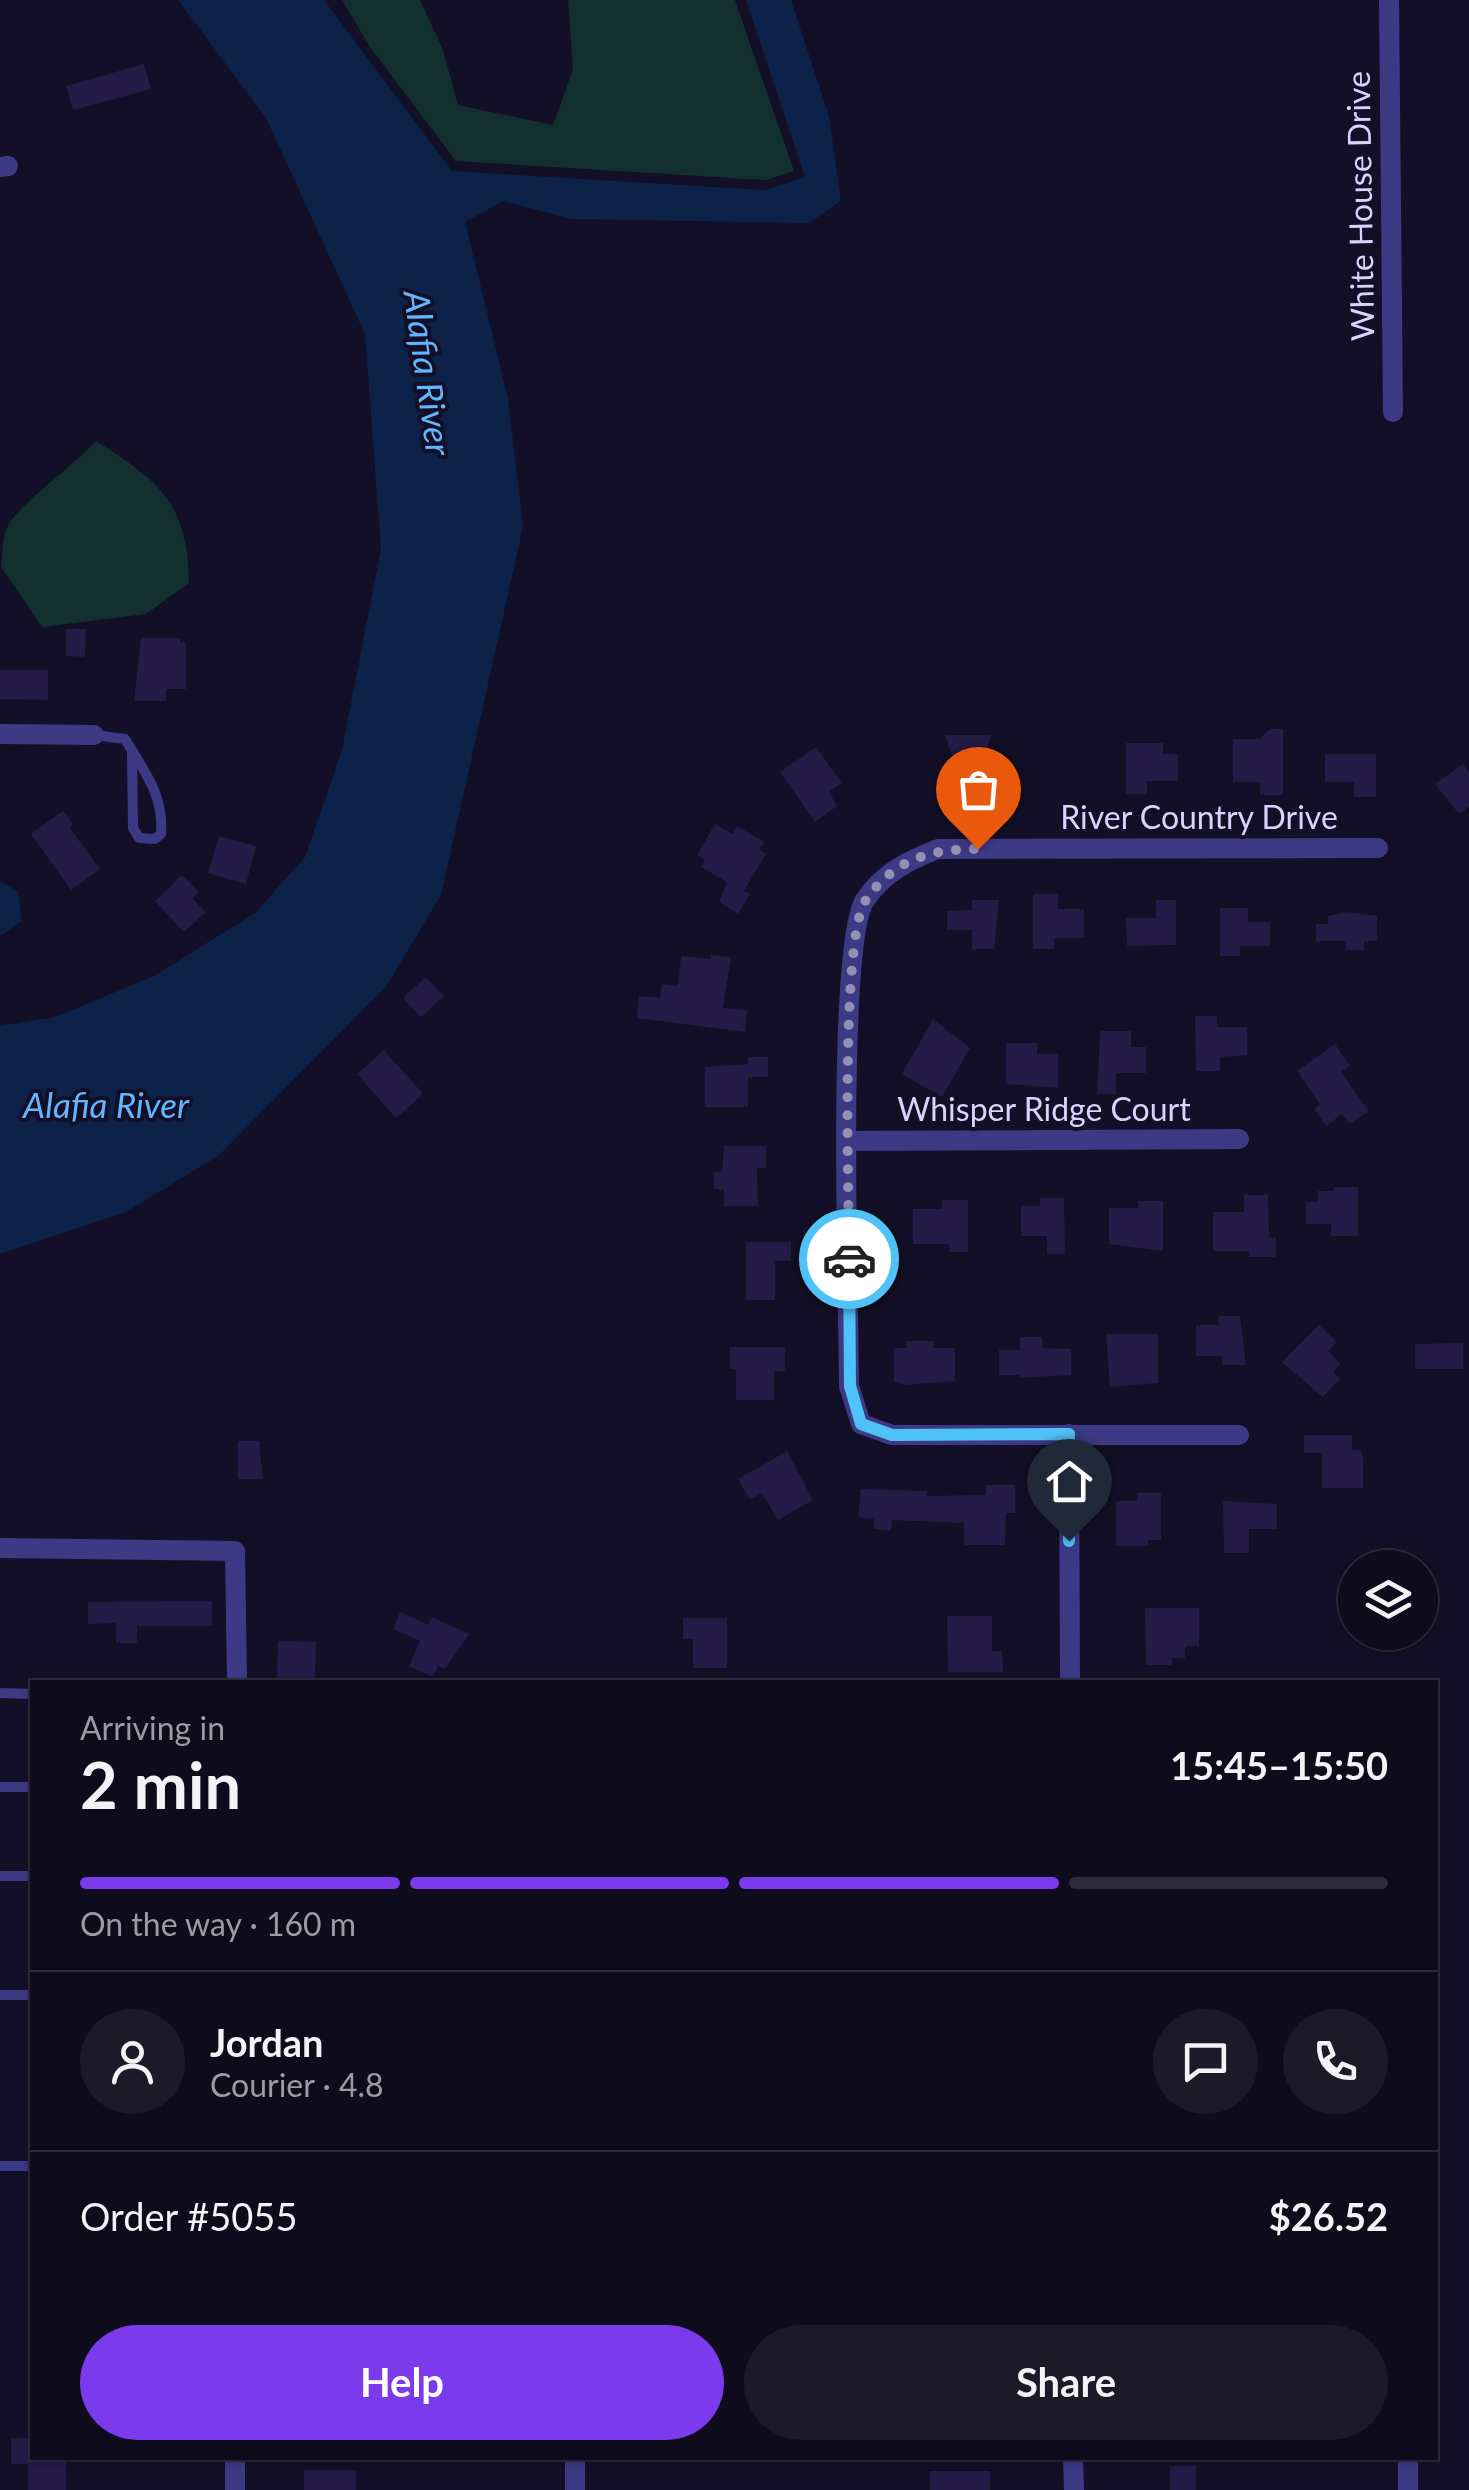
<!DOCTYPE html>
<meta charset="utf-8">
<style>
:root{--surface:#0e0b1c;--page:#1c1929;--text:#f1f3f6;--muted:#9b9ba3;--line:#2e2b3b;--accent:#7c3aed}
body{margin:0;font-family:Lato,sans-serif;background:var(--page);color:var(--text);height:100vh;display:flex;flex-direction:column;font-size:38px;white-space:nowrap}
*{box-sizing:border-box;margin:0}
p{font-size:32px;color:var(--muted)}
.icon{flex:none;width:55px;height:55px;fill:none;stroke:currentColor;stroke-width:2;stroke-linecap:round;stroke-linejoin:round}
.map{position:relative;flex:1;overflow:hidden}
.drawer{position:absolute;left:30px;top:1680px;width:1408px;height:780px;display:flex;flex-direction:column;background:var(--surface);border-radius:0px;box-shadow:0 2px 8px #0004,0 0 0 2px var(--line)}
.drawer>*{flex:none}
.tools{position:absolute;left:1338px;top:1550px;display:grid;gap:20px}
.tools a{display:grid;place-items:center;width:100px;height:100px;border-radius:50%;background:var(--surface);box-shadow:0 2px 8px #0004,0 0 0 2px var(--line);font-size:50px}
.pin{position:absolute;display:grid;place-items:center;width:85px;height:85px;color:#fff;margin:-102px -42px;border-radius:50% 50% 50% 0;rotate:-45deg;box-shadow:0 0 10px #0007}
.pin .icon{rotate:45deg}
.courier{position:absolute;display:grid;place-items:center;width:100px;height:100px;margin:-50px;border:8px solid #4fc3f7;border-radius:50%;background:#fff;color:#222;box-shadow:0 2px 12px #0007}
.headline em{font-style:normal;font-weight:700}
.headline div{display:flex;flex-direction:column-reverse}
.headline{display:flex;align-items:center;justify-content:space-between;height:170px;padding:0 50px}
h1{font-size:65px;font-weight:700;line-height:75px}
.bar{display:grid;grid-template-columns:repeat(4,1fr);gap:15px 10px;align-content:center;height:120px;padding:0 50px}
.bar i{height:12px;border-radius:8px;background:var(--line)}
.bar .on{background:var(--accent)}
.bar p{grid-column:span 4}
.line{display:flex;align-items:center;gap:25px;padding:0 50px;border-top:2px solid var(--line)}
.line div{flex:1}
.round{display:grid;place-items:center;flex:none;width:105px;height:105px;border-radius:52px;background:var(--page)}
.primary-button{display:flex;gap:20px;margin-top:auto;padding:20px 50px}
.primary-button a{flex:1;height:115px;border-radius:60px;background:var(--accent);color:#fff;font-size:40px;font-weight:700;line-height:115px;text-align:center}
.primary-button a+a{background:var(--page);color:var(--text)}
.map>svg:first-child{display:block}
.green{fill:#12302f}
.water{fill:#0c2248}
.building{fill:#241b47}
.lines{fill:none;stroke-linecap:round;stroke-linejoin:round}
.service{stroke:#3d3a85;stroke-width:10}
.minor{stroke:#3d3a85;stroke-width:20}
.done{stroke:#948fb3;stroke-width:10;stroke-dasharray:0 18}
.route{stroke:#4fc3f7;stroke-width:12}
.labels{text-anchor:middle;stroke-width:8;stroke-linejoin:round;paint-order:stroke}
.street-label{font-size:32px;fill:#d9d4ff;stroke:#130f26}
.water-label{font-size:35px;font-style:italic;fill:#62b6ff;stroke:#130f26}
</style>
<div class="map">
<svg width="1469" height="2490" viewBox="0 0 1469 2490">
<rect width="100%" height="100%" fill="#130f26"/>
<g class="green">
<path d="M342,0H420L443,50L458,105L553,125L573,69L568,0H735L794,171L766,180L456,161L370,47Z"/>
<path d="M96,441C159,481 188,503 189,583L146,614L42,627L1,567C3,555 2,539 7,528C14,508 77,463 96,441Z"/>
</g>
<g class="water">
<path d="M178,0H324L452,171L766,190L805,177L746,0H791L829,116L841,201L809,223L571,219L503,201L465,222L508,398L523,527L441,895L386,987L218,1156L126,1212L0,1254V1026L55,1017L154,976L255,913L305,857L342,750L381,549L365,334L266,118Z"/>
<path d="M0,881L18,891L22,921L0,936Z"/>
</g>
<g class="building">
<path d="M144,64L151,89L73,110L66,86Z"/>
<path d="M66,629H86L85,657L66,656Z"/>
<path d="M141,638H180V643H186V689H166V701H134Z"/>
<path d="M0,670H48V700L0,699Z"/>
<path d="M1270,729H1283V795H1260V782H1233V739H1259Z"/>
<path d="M945,735H991L977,787H962Z"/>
<path d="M1126,743H1163V754H1178V781H1147V794H1126Z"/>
<path d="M816,747L842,783L829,792L837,806L815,822L780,772Z"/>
<path d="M1325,754H1376V797H1354V782H1325Z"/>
<path d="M1463,764L1469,772V807L1459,814L1435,784Z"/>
<path d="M63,811L73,824L69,827L100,869L71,890L31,834Z"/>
<path d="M715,824L732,834L737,826L764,842L759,850L766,854L744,891L750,894L738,914L719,902L727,882L701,867L705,859L697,855Z"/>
<path d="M219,836L256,846L246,884L208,873Z"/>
<path d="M182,875L199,892L192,898L206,912L184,932L155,901Z"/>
<path d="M1033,894H1058V909H1084V938H1054V949H1033Z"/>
<path d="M972,900H999L994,949H972V930H947V911L972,910Z"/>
<path d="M1156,900H1176V945L1127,946L1126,918H1156Z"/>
<path d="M1220,908H1248V922H1270V946H1240V956H1220Z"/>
<path d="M1346,912L1377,916V941H1364V950H1346V941H1316V924H1328V916Z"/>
<path d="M711,955L731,957L723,1008L747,1010L745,1032L637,1018L639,996L660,998L662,984L678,986L681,956L711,959Z"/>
<path d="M426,977L444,996L421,1017L403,998Z"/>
<path d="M1195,1016H1217V1027H1247V1055L1220,1057V1071H1196Z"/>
<path d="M933,1019L970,1048L942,1097L902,1074Z"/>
<path d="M1100,1031H1131V1047H1146V1073H1116V1094H1097Z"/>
<path d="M1006,1043H1037V1054H1058V1088L1006,1084Z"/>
<path d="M1335,1044L1350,1066L1341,1072L1369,1111L1350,1124L1342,1114L1326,1126L1314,1109L1320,1104L1297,1071Z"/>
<path d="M384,1050L423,1094L396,1118L357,1074Z"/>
<path d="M748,1057H768V1077H748V1107H705V1067L748,1064Z"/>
<path d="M724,1146H766V1168H757L758,1206H724V1189H714V1172H722Z"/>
<path d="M1334,1187H1358V1236H1331V1224H1306V1202H1318V1191H1334Z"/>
<path d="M1244,1195H1268L1269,1237H1276V1257H1249V1251H1213V1212H1244Z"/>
<path d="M1040,1198H1064L1065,1254H1047V1236H1021V1206H1040Z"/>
<path d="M942,1200H968V1252H949V1244H913V1209H942Z"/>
<path d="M1138,1201H1163V1251L1109,1244V1208H1138Z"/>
<path d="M746,1242H791V1261H775V1300H746Z"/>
<path d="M1219,1316H1240L1246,1365H1222V1356H1196V1325H1219Z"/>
<path d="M1319,1325L1337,1342L1328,1351L1340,1364L1333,1372L1340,1379L1323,1397L1282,1362Z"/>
<path d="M1106,1334H1158V1383L1110,1387Z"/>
<path d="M1020,1337H1042L1043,1348L1071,1349V1375L1020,1378V1375H999V1350H1020Z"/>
<path d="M907,1341H933V1348H955V1381L906,1385L894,1382V1348H907Z"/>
<path d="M1463,1343V1369H1415V1344Z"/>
<path d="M730,1347H785V1371H774V1400H736V1369H730Z"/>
<path d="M1304,1435H1352V1450H1361L1363,1458V1488H1322V1453H1304Z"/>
<path d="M238,1441H259L263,1479H238Z"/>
<path d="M787,1451L813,1500L778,1520L762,1493L750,1500L738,1479Z"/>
<path d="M986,1485H1015V1513H1006L1005,1545H964V1523L892,1520L891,1531L874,1529V1519L858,1517L861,1489L927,1491V1496L986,1495Z"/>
<path d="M1137,1493H1161V1540H1148V1546H1116V1501H1137Z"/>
<path d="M1223,1501L1277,1504V1529H1249V1553H1224Z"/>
<path d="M212,1601V1626H137V1643H116V1623L88,1624V1602Z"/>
<path d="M1145,1608H1199V1646H1185V1658H1172V1665H1146Z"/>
<path d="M400,1612L428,1625L432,1617L469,1634L445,1669L438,1666L433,1677L409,1666L420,1641L393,1629Z"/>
<path d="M947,1616H992V1651H1002L1003,1672H948Z"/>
<path d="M683,1618H727V1668H693V1639H683Z"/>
<path d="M278,1641L316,1642L315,1682H277Z"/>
<path d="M11,2438H32V2458H66V2490H28V2464H11Z"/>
<rect x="1170" y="2466" width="26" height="24"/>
<rect x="304" y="2470" width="52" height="20"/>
<rect x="930" y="2471" width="60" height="19"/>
</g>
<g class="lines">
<g class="service">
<path d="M94,735L125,739C144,771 164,795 161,834L155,839L139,838L133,828L132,751"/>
<path d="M0,1693L32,1694"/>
<path d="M0,1787H32"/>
<path d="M0,1876H32"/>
<path d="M0,1995H32"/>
<path d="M0,2166H32"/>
</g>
<g class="minor">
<path d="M1389,0L1393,412"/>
<path d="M0,167L8,166"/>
<path d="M0,734L94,735"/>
<path d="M848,1141L1239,1139"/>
<path d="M1069,1434L1070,1682"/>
<path d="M1239,1435H892L861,1424L849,1386C849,1311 836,944 865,900C883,873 909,860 938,849L1378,848"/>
<path d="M0,1548L235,1551L237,1682"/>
<path d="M575,2458V2490"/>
<path d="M1073,2458L1074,2490"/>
<path d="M1408,2458V2490"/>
<path d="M235,2490V2458"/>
</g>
</g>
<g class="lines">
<path class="done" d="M849,1259C849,1199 840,936 866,900C894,859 931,849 978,849"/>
<path class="route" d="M849,1259L850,1386L861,1424L892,1435L1069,1434V1541"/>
</g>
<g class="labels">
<g class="street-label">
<text transform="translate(1361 206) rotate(-91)" y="11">White House Drive</text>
<text x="1199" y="829">River Country Drive</text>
<text x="1044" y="1121">Whisper Ridge Court</text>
</g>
<g class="water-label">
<text transform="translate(427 373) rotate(82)" y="12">Alafia River</text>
<text x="106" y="1118">Alafia River</text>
</g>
</g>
</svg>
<div class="tools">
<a><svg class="icon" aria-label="layers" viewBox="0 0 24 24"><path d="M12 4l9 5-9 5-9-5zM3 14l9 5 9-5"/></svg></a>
</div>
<div class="pin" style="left:978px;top:849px;background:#ea580c"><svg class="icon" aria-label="bag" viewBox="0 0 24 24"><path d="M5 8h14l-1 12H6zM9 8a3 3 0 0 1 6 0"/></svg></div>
<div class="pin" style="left:1069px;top:1541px;background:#1f2937"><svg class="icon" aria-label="home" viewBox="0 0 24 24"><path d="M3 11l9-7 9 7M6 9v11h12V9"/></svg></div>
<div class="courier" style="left:849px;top:1259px"><svg class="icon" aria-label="car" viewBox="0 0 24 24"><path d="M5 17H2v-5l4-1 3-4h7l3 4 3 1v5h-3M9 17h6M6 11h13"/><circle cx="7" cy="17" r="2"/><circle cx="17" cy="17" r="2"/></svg></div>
<section class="drawer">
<div class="headline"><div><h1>2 min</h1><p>Arriving in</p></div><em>15:45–15:50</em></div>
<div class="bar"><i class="on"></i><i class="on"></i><i class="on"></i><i></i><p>On the way · 160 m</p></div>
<div class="line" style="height:180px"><a class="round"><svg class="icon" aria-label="person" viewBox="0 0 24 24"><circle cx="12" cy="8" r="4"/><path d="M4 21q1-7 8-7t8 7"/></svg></a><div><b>Jordan</b><p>Courier · 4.8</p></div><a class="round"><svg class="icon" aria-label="chat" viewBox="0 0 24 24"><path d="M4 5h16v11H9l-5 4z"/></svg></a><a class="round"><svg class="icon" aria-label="phone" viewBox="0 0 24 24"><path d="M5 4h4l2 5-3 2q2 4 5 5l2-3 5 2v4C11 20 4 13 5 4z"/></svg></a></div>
<div class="line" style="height:130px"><div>Order #5055</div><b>$26.52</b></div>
<div class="primary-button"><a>Help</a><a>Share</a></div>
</section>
</div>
